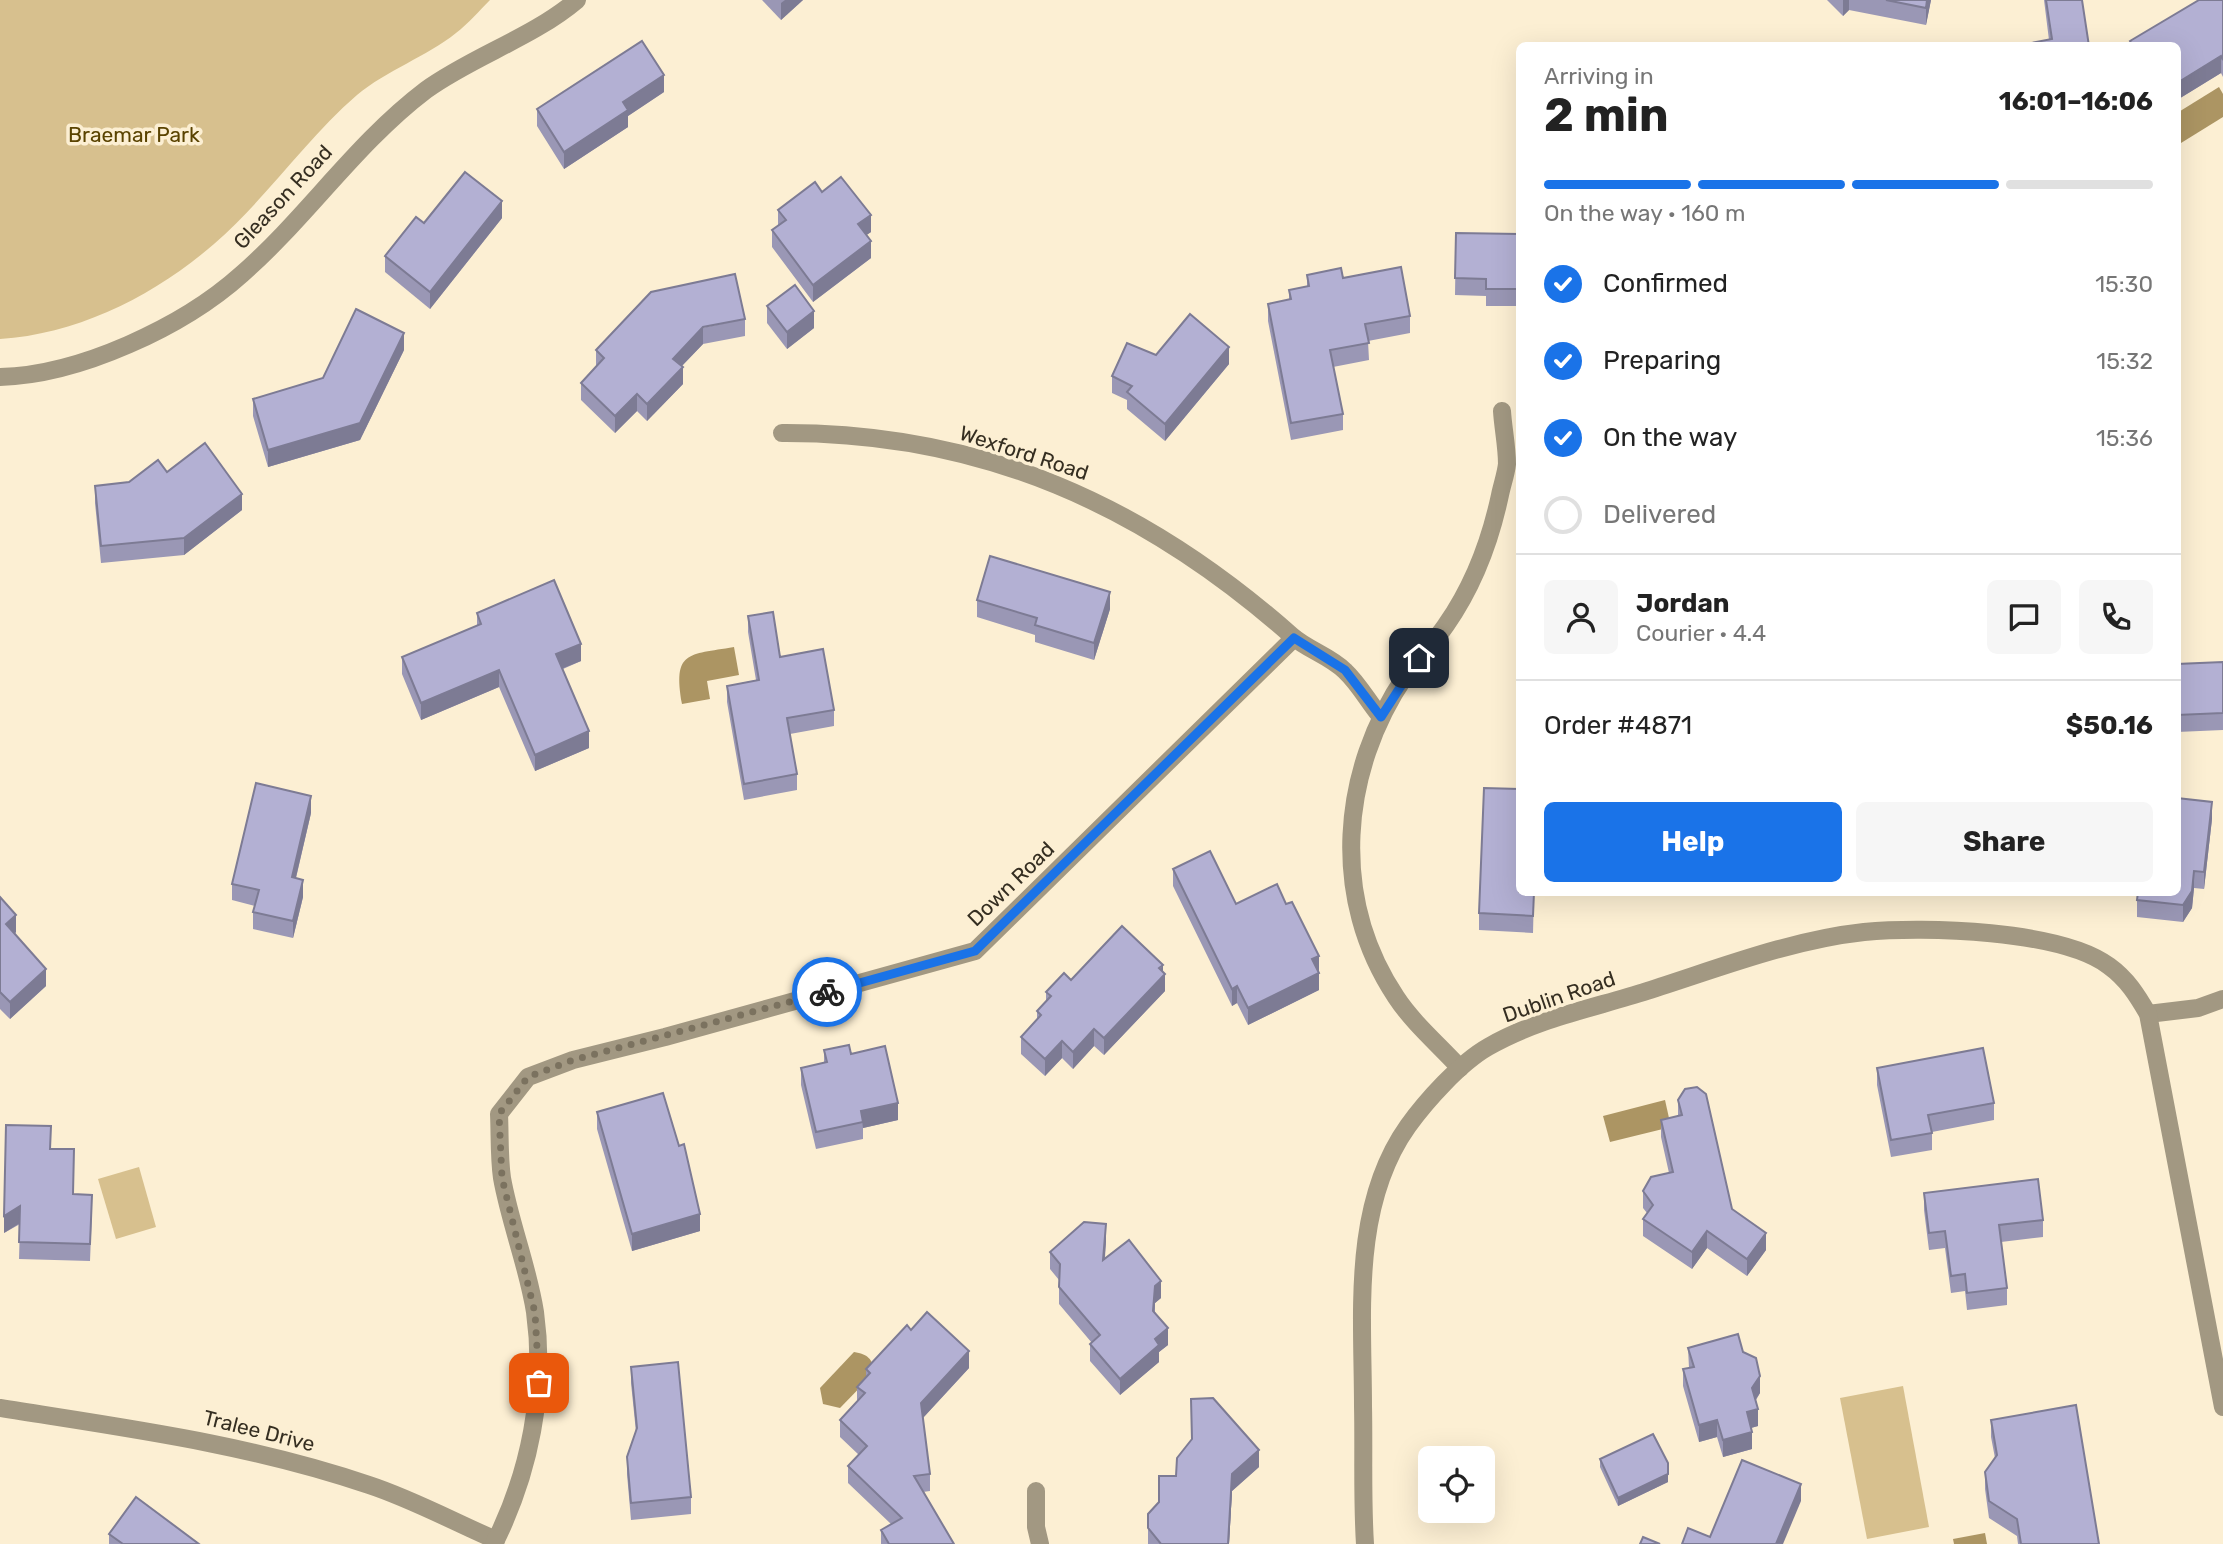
<!DOCTYPE html>
<meta charset="utf-8">
<style>
:root{--surface:#fff;--page:#f6f6f6;--text:#222;--muted:#767676;--line:#e0e0e0;--accent:#1a73e8}
body{margin:0;font-family:Rubik,sans-serif;background:var(--page);color:var(--text);height:100vh;display:flex;flex-direction:column;font-size:26px;white-space:nowrap}
*{box-sizing:border-box;margin:0}
p{font-size:23px;color:var(--muted)}
.icon{flex:none;width:38px;height:38px;fill:none;stroke:currentColor;stroke-width:2;stroke-linecap:round;stroke-linejoin:round}
.map{position:relative;flex:1;overflow:hidden}
.side{position:absolute;left:1516px;top:42px;width:665px;height:854px;display:flex;flex-direction:column;background:var(--surface);border-radius:10px;box-shadow:0 7px 28px #0002}
.side>*{flex:none}
.buttons{position:absolute;left:1418px;top:1446px;display:grid;gap:14px}
.buttons a{display:grid;place-items:center;width:77px;height:77px;border-radius:10px;background:var(--surface);box-shadow:0 7px 28px #0002;font-size:35px}
.pin{position:absolute;display:grid;place-items:center;width:60px;height:60px;color:#fff;margin:-30px;border-radius:14px;box-shadow:0 4px 10px #0006}
.courier{position:absolute;display:grid;place-items:center;width:70px;height:70px;margin:-35px;border:5px solid #1a73e8;border-radius:50%;background:#fff;color:#222;box-shadow:0 2px 9px #0007}
.overview em{font-style:normal;font-weight:700}
.overview div{display:flex;flex-direction:column-reverse}
.overview{display:flex;align-items:center;justify-content:space-between;height:119px;padding:0 28px}
h1{font-size:46px;font-weight:700;line-height:52px}
.bar{display:grid;grid-template-columns:repeat(4,1fr);gap:10px 7px;align-content:center;height:84px;padding:0 28px}
.bar i{height:9px;border-radius:5px;background:var(--line)}
.bar .selected{background:var(--accent)}
.bar p{grid-column:span 4}
.line{display:flex;align-items:center;gap:18px;padding:0 28px;border-top:2px solid var(--line)}
.line div{flex:1}
.round{display:grid;place-items:center;flex:none;width:74px;height:74px;border-radius:10px;background:var(--page)}
ol{padding:0 28px;list-style:none}
li{display:flex;align-items:center;gap:21px;height:77px}
li p{margin-inline-start:auto}
li .icon{padding:7px;border-radius:50%;background:var(--accent);color:#fff;stroke-width:4}
li:last-child{color:var(--muted)}
li i{width:38px;height:38px;border:4px solid var(--line);border-radius:50%}
.cta{display:flex;gap:14px;margin-top:auto;padding:14px 28px}
.cta a{flex:1;height:80px;border-radius:10px;background:var(--accent);color:#fff;font-size:28px;font-weight:700;line-height:80px;text-align:center}
.cta a+a{background:var(--page);color:var(--text)}
.map>svg:first-child{display:block}
.green{fill:#d7c08e}
.water{fill:#ac9563}
.lines{fill:none;stroke-linecap:round;stroke-linejoin:round}
.minor{stroke:#a29882;stroke-width:18}
.wall{fill:#9a97b5}
.shaded-wall{fill:#7d7b94}
.building{fill:#b3b0d3;stroke:#7d7b94;stroke-width:2}
.done{stroke:#7b725f;stroke-width:7;stroke-dasharray:0 12.6}
.route{stroke:#1a73e8;stroke-width:9}
.labels{text-anchor:middle;stroke-width:7;stroke-linejoin:round;paint-order:stroke}
.park-label{font-size:21px;fill:#5a4300;stroke:#fcefd3}
.street-label{font-size:21px;fill:#352e21;stroke:#fcefd3}
</style>
<div class="map">
<svg width="2223" height="1544" viewBox="0 0 2223 1544">
<rect width="100%" height="100%" fill="#fcefd3"/>
<g class="green">
<path d="M0,0H490C479,11 468,24 456,33C426,57 387,70 357,95C305,140 266,199 214,244C155,295 79,334 0,339Z"/>
<path d="M139,1167L156,1227L116,1239L98,1179Z"/>
<path d="M1903,1386L1929,1527L1867,1539L1840,1398Z"/>
</g>
<g class="water">
<path d="M2219,87L2223,94V117L2181,143L2177,137V113Z"/>
<path d="M734,647L739,675L707,681L710,699L682,704C673,651 687,655 734,647Z"/>
<path d="M1665,1100L1671,1127L1610,1142L1603,1116Z"/>
<path d="M854,1352C868,1354 872,1359 875,1372L840,1408L823,1404L820,1388Z"/>
<path d="M1985,1533L1987,1544H1954L1953,1539Z"/>
</g>
<g class="lines">
<g class="minor">
<path d="M0,377C79,375 183,327 242,274C307,217 356,143 426,90C473,56 532,38 577,0"/>
<path d="M782,433C982,432 1144,505 1292,636C1308,650 1330,656 1345,671C1359,684 1369,703 1381,717"/>
<path d="M2148,1014L2198,1008L2223,999"/>
<path d="M1460,1068C1439,1045 1413,1023 1396,997C1330,898 1340,771 1406,675C1418,657 1434,643 1446,625C1474,585 1490,542 1500,495C1502,485 1506,474 1507,464C1507,446 1503,428 1502,411"/>
<path d="M0,1408C125,1428 249,1444 369,1485C412,1499 454,1522 496,1540"/>
<path d="M1036,1491V1527L1040,1544"/>
<path d="M494,1544C530,1472 546,1392 535,1312C528,1267 510,1223 502,1178C499,1157 500,1135 499,1114L528,1077L573,1060L665,1037L975,951L1294,638"/>
<path d="M1365,1544C1362,1498 1364,1452 1363,1406C1363,1315 1351,1206 1408,1126C1426,1101 1460,1063 1488,1047C1536,1019 1594,1008 1647,991C1717,969 1790,940 1864,932C1924,926 2061,930 2109,966C2127,979 2137,995 2148,1014L2223,1407"/>
</g>
</g>
<g class="wall">
<path d="M762,0H803L781,20Z"/>
<path d="M1827,0H1931L1926,25L1849,10L1843,16Z"/>
<path d="M2044,0H2082L2089,46L2049,40Z"/>
<path d="M2223,0V77L2221,73L2177,100V46H2130V41Z"/>
<path d="M664,92L628,116V127L564,169L537,126V109Z"/>
<path d="M822,192L871,232L866,235L871,258L813,302L772,247V230L778,226V210Z"/>
<path d="M502,218L430,309L385,272V256L424,223Z"/>
<path d="M1456,233L1519,234V306H1486V296L1455,295Z"/>
<path d="M1307,275L1343,278L1410,316V333L1368,341L1369,360L1333,367L1343,414V430L1291,440L1268,321V304L1289,300V290L1307,287Z"/>
<path d="M767,306L814,328L787,349L767,323Z"/>
<path d="M745,319V336L703,344L682,366L683,384L647,421L637,411L615,433L581,400V383L596,367V350Z"/>
<path d="M404,350L360,440L268,467L253,416V399L323,378Z"/>
<path d="M1156,355L1229,364L1165,441L1127,409V400L1112,393V376Z"/>
<path d="M167,472L242,510L184,555L101,563L95,503V486L129,482Z"/>
<path d="M977,600L1110,609L1094,660L1035,642V635L977,617Z"/>
<path d="M477,613L581,661L563,669L589,748L535,771L499,687L421,720L402,674V657L477,626Z"/>
<path d="M748,616L780,657L834,710V726L790,734L797,774V790L744,800L727,702V686L756,680L748,632Z"/>
<path d="M2223,662V730L2177,732V664Z"/>
<path d="M311,813L296,878L303,897L293,938L253,929V912L255,906L232,900V884Z"/>
<path d="M2212,819L2204,889L2194,888L2192,908L2183,922L2137,917V900Z"/>
<path d="M1173,869L1236,904H1286L1319,956V990L1248,1025L1237,1003L1232,1006L1173,886Z"/>
<path d="M1519,892H1534L1533,933L1479,930V913Z"/>
<path d="M0,897L16,932L15,934L46,986L10,1019L0,1009Z"/>
<path d="M1163,972L1165,991L1104,1055L1094,1046L1073,1069L1062,1058L1045,1076L1021,1054V1037L1037,1019V1011L1046,1001V992L1071,980Z"/>
<path d="M824,1050L851,1054L898,1120L863,1128V1139L816,1149L801,1085V1068L824,1063Z"/>
<path d="M1877,1068L1994,1103V1120L1932,1132V1150L1891,1157L1877,1085Z"/>
<path d="M1678,1100L1732,1209L1766,1250L1747,1276L1707,1248L1692,1269L1643,1236V1219L1647,1213L1643,1208V1191L1669,1173L1661,1137V1120L1678,1116Z"/>
<path d="M597,1112L700,1231L632,1251L597,1129Z"/>
<path d="M50,1149L73,1194L92,1211L90,1261L19,1259L20,1224L4,1233Z"/>
<path d="M1924,1193L2043,1220V1237L2001,1242L2007,1288V1305L1967,1310L1965,1291L1951,1293L1945,1248L1929,1250L1924,1210Z"/>
<path d="M1106,1241L1105,1258L1161,1298L1155,1303V1312L1168,1345L1159,1352V1362L1120,1395L1090,1361V1344L1092,1343L1059,1304V1280L1050,1269V1252Z"/>
<path d="M911,1330L969,1368L923,1418L930,1474V1491L923,1492L954,1544H881V1530L891,1524L848,1483V1466L859,1455L840,1437V1420L857,1401V1387L866,1378V1369Z"/>
<path d="M1688,1348L1743,1352L1760,1393L1756,1400L1758,1426L1751,1428L1752,1449L1723,1457L1717,1437L1699,1442L1683,1386V1369L1689,1368Z"/>
<path d="M631,1367L691,1497V1514L631,1520L627,1474V1457L636,1432L631,1383Z"/>
<path d="M1191,1399L1259,1467L1232,1491L1229,1544H1148V1514L1159,1502L1176,1476L1192,1439Z"/>
<path d="M1991,1420L2099,1544H2018L2017,1536L1989,1518L1985,1489V1472L1995,1458L1991,1437Z"/>
<path d="M1600,1459L1668,1482L1618,1506L1600,1467Z"/>
<path d="M109,1534L199,1544H109Z"/>
</g>
<g class="shaded-wall">
<path d="M785,0H803L781,20V3Z"/>
<path d="M1843,0H1849V10L1843,16Z"/>
<path d="M1927,0H1931L1926,25V8Z"/>
<path d="M2221,56V73L2177,100V83Z"/>
<path d="M664,75V92L628,116V127L564,169V152L623,102Z"/>
<path d="M502,201V218L430,309V292Z"/>
<path d="M871,215V232L858,241V224Z"/>
<path d="M871,241V258L813,302V285Z"/>
<path d="M814,311V328L787,349V332Z"/>
<path d="M703,327V344L673,375V359Z"/>
<path d="M404,333V350L360,440L268,467V450Z"/>
<path d="M1229,347V364L1165,441V424Z"/>
<path d="M683,367V384L647,421V404Z"/>
<path d="M637,394V411L615,433V416Z"/>
<path d="M242,494V510L184,555V538Z"/>
<path d="M1110,592V609L1094,660V643Z"/>
<path d="M581,644V661L556,671V654Z"/>
<path d="M499,670V687L421,720V703Z"/>
<path d="M589,731V748L535,771V755Z"/>
<path d="M311,796V813L292,894V877Z"/>
<path d="M2212,802V819L2204,889V872Z"/>
<path d="M2194,871V888L2192,908L2183,922V905Z"/>
<path d="M303,880V897L293,938V921Z"/>
<path d="M16,915V932L6,941V924Z"/>
<path d="M1319,956V973L1312,959Z"/>
<path d="M1163,965V976L1165,974V991L1104,1055V1038Z"/>
<path d="M46,969V986L10,1019V1002Z"/>
<path d="M1319,973V990L1248,1025V1008Z"/>
<path d="M1237,986V1003L1232,1006V989Z"/>
<path d="M1094,1029V1046L1073,1069V1052Z"/>
<path d="M1062,1041V1058L1045,1076V1059Z"/>
<path d="M898,1103V1120L863,1128L861,1111Z"/>
<path d="M20,1206V1223L4,1233V1216Z"/>
<path d="M700,1214V1231L632,1251V1234Z"/>
<path d="M1106,1224V1241L1103,1277V1260Z"/>
<path d="M1707,1231V1248L1692,1269V1252Z"/>
<path d="M1766,1233V1250L1747,1276V1259Z"/>
<path d="M1161,1281V1298L1155,1303L1153,1328L1155,1286Z"/>
<path d="M1168,1328V1345L1159,1352V1362L1120,1395V1379L1155,1339Z"/>
<path d="M969,1351V1368L921,1420V1403Z"/>
<path d="M1760,1376V1393L1752,1405V1388Z"/>
<path d="M1758,1409V1426L1747,1429V1412Z"/>
<path d="M1717,1420V1437L1699,1442V1425Z"/>
<path d="M1752,1432V1449L1723,1457V1440Z"/>
<path d="M1259,1450V1467L1232,1491L1229,1544H1228L1232,1474Z"/>
<path d="M1668,1474V1482L1618,1506V1498Z"/>
<path d="M1801,1484V1501L1783,1544H1776Z"/>
</g>
<g class="building">
<path d="M1886,0H1927L1926,8Z"/>
<path d="M2046,0H2082L2089,46H2031V43L2052,39Z"/>
<path d="M2199,0H2223V60L2221,56L2177,83V46H2133L2130,41Z"/>
<path d="M642,41L664,75L623,102L628,110L564,152L537,109Z"/>
<path d="M465,172L502,201L430,292L385,256L416,217L424,223Z"/>
<path d="M841,177L871,215L858,224L871,241L813,285L772,230L786,220L778,210L815,182L822,192Z"/>
<path d="M1456,233L1519,234V289H1486V279L1455,278Z"/>
<path d="M1401,267L1410,316L1365,324L1369,343L1330,350L1343,414L1291,423L1268,304L1291,299L1289,290L1309,286L1307,275L1341,268L1343,278Z"/>
<path d="M735,274L745,319L703,327L673,359L683,367L647,404L637,394L615,416L581,383L604,358L596,350L651,292Z"/>
<path d="M795,285L814,311L787,332L767,306Z"/>
<path d="M356,309L404,333L360,423L268,450L253,399L323,378Z"/>
<path d="M1190,314L1229,347L1165,424L1127,392L1132,386L1112,376L1127,343L1156,355Z"/>
<path d="M205,443L242,494L184,538L101,546L95,486L129,482L158,460L167,472Z"/>
<path d="M990,556L1110,592L1094,643L1035,625L1037,618L977,600Z"/>
<path d="M554,580L581,644L556,654L589,731L535,755L499,670L421,703L402,657L481,624L477,613Z"/>
<path d="M773,612L780,657L823,649L834,710L787,718L797,774L744,784L727,686L759,680L748,616Z"/>
<path d="M2223,662V713L2177,715V664Z"/>
<path d="M256,783L311,796L292,877L303,880L293,921L253,912L259,890L232,884Z"/>
<path d="M1484,788L1519,789V892H1534L1533,916L1479,913Z"/>
<path d="M2177,798L2212,802L2204,872L2194,871L2192,891L2183,905L2137,900L2138,892H2177Z"/>
<path d="M1210,851L1236,904L1277,884L1286,904L1292,902L1319,956L1312,959L1319,973L1248,1008L1237,986L1232,989L1173,869Z"/>
<path d="M0,897L16,915L6,924L46,969L10,1002L0,992Z"/>
<path d="M1122,926L1163,965L1159,968L1165,974L1104,1038L1094,1029L1073,1052L1062,1041L1045,1059L1021,1037L1041,1015L1037,1011L1051,996L1046,992L1064,973L1071,980Z"/>
<path d="M849,1045L851,1054L885,1046L898,1103L861,1111L863,1122L816,1132L801,1068L827,1062L824,1050Z"/>
<path d="M1983,1048L1994,1103L1928,1115L1932,1133L1891,1140L1877,1068Z"/>
<path d="M1697,1087L1706,1094L1732,1209L1766,1233L1747,1259L1707,1231L1692,1252L1643,1219L1653,1205L1643,1191L1651,1177L1673,1172L1661,1120L1682,1115L1678,1100L1685,1089Z"/>
<path d="M663,1093L679,1146L684,1144L700,1214L632,1234L597,1112Z"/>
<path d="M6,1125L51,1126L50,1149H74L73,1194L92,1195L90,1244L19,1242L20,1206L4,1216Z"/>
<path d="M2038,1179L2043,1220L1999,1225L2007,1288L1967,1293L1965,1274L1951,1276L1945,1231L1929,1233L1924,1193Z"/>
<path d="M1084,1222L1106,1224L1103,1260L1129,1240L1161,1281L1155,1286L1153,1311L1168,1328L1155,1339L1159,1345L1120,1379L1090,1344L1100,1335L1059,1287L1060,1264L1050,1252Z"/>
<path d="M927,1312L969,1351L921,1403L930,1474L914,1476L954,1544H889L881,1530L902,1518L848,1466L867,1446L840,1420L865,1393L857,1387L870,1373L866,1369L907,1325L911,1330Z"/>
<path d="M1738,1334L1743,1352L1756,1358L1760,1376L1752,1388L1758,1409L1747,1412L1752,1432L1723,1440L1717,1420L1699,1425L1683,1369L1694,1367L1688,1348Z"/>
<path d="M678,1362L691,1497L631,1503L627,1457L637,1428L631,1367Z"/>
<path d="M1213,1398L1259,1450L1232,1474L1228,1544H1161L1148,1528V1514L1159,1502V1476H1176L1177,1458L1192,1439L1191,1399Z"/>
<path d="M2076,1405L2099,1544H2021L2017,1519L1989,1501L1985,1472L1997,1455L1991,1420Z"/>
<path d="M1653,1434L1668,1463V1474L1618,1498L1600,1459Z"/>
<path d="M1742,1460L1801,1484L1776,1544H1682L1688,1528L1710,1537Z"/>
<path d="M136,1497L199,1544H123L109,1534Z"/>
<path d="M1643,1537L1660,1544H1640Z"/>
</g>
<g class="lines">
<path class="done" d="M539,1383L535,1313L502,1178L499,1114L528,1077L573,1060L827,992"/>
<path class="route" d="M827,992L975,951L1294,638L1345,670L1381,717L1419,658"/>
</g>
<g class="labels">
<g class="park-label">
<text x="134" y="142">Braemar Park</text>
</g>
<g class="street-label">
<text transform="translate(283 197) rotate(-47)" y="7">Gleason Road</text>
<text transform="translate(1024 453) rotate(18)" y="7">Wexford Road</text>
<text transform="translate(1011 884) rotate(-44)" y="7">Down Road</text>
<text transform="translate(1559 997) rotate(-19)" y="7">Dublin Road</text>
<text transform="translate(259 1431) rotate(14)" y="7">Tralee Drive</text>
</g>
</g>
</svg>
<div class="buttons">
<a><svg class="icon" aria-label="locate" viewBox="0 0 24 24"><circle cx="12" cy="12" r="6"/><path d="M12 2v4M12 18v4M2 12h4M18 12h4"/></svg></a>
</div>
<div class="pin" style="left:539px;top:1383px;background:#ea580c"><svg class="icon" aria-label="bag" viewBox="0 0 24 24"><path d="M5 8h14l-1 12H6zM9 8a3 3 0 0 1 6 0"/></svg></div>
<div class="pin" style="left:1419px;top:658px;background:#1f2937"><svg class="icon" aria-label="home" viewBox="0 0 24 24"><path d="M3 11l9-7 9 7M6 9v11h12V9"/></svg></div>
<div class="courier" style="left:827px;top:992px"><svg class="icon" aria-label="bike" viewBox="0 0 24 24"><circle cx="6" cy="16" r="4"/><circle cx="18" cy="16" r="4"/><path d="M6 16l4-8h5l3 8M10 8l3 8H6M13 5h3"/></svg></div>
<section class="side">
<div class="overview"><div><h1>2 min</h1><p>Arriving in</p></div><em>16:01–16:06</em></div>
<div class="bar"><i class="selected"></i><i class="selected"></i><i class="selected"></i><i></i><p>On the way · 160 m</p></div>
<ol>
<li><svg class="icon" aria-label="check" viewBox="0 0 24 24"><path d="M5 12l5 5 9-10"/></svg>Confirmed<p>15:30</p></li>
<li><svg class="icon" aria-label="check" viewBox="0 0 24 24"><path d="M5 12l5 5 9-10"/></svg>Preparing<p>15:32</p></li>
<li><svg class="icon" aria-label="check" viewBox="0 0 24 24"><path d="M5 12l5 5 9-10"/></svg>On the way<p>15:36</p></li>
<li><i></i>Delivered</li>
</ol>
<div class="line" style="height:126px"><a class="round"><svg class="icon" aria-label="person" viewBox="0 0 24 24"><circle cx="12" cy="8" r="4"/><path d="M4 21q1-7 8-7t8 7"/></svg></a><div><b>Jordan</b><p>Courier · 4.4</p></div><a class="round"><svg class="icon" aria-label="chat" viewBox="0 0 24 24"><path d="M4 5h16v11H9l-5 4z"/></svg></a><a class="round"><svg class="icon" aria-label="phone" viewBox="0 0 24 24"><path d="M5 4h4l2 5-3 2q2 4 5 5l2-3 5 2v4C11 20 4 13 5 4z"/></svg></a></div>
<div class="line" style="height:91px"><div>Order #4871</div><b>$50.16</b></div>
<div class="cta"><a>Help</a><a>Share</a></div>
</section>
</div>
